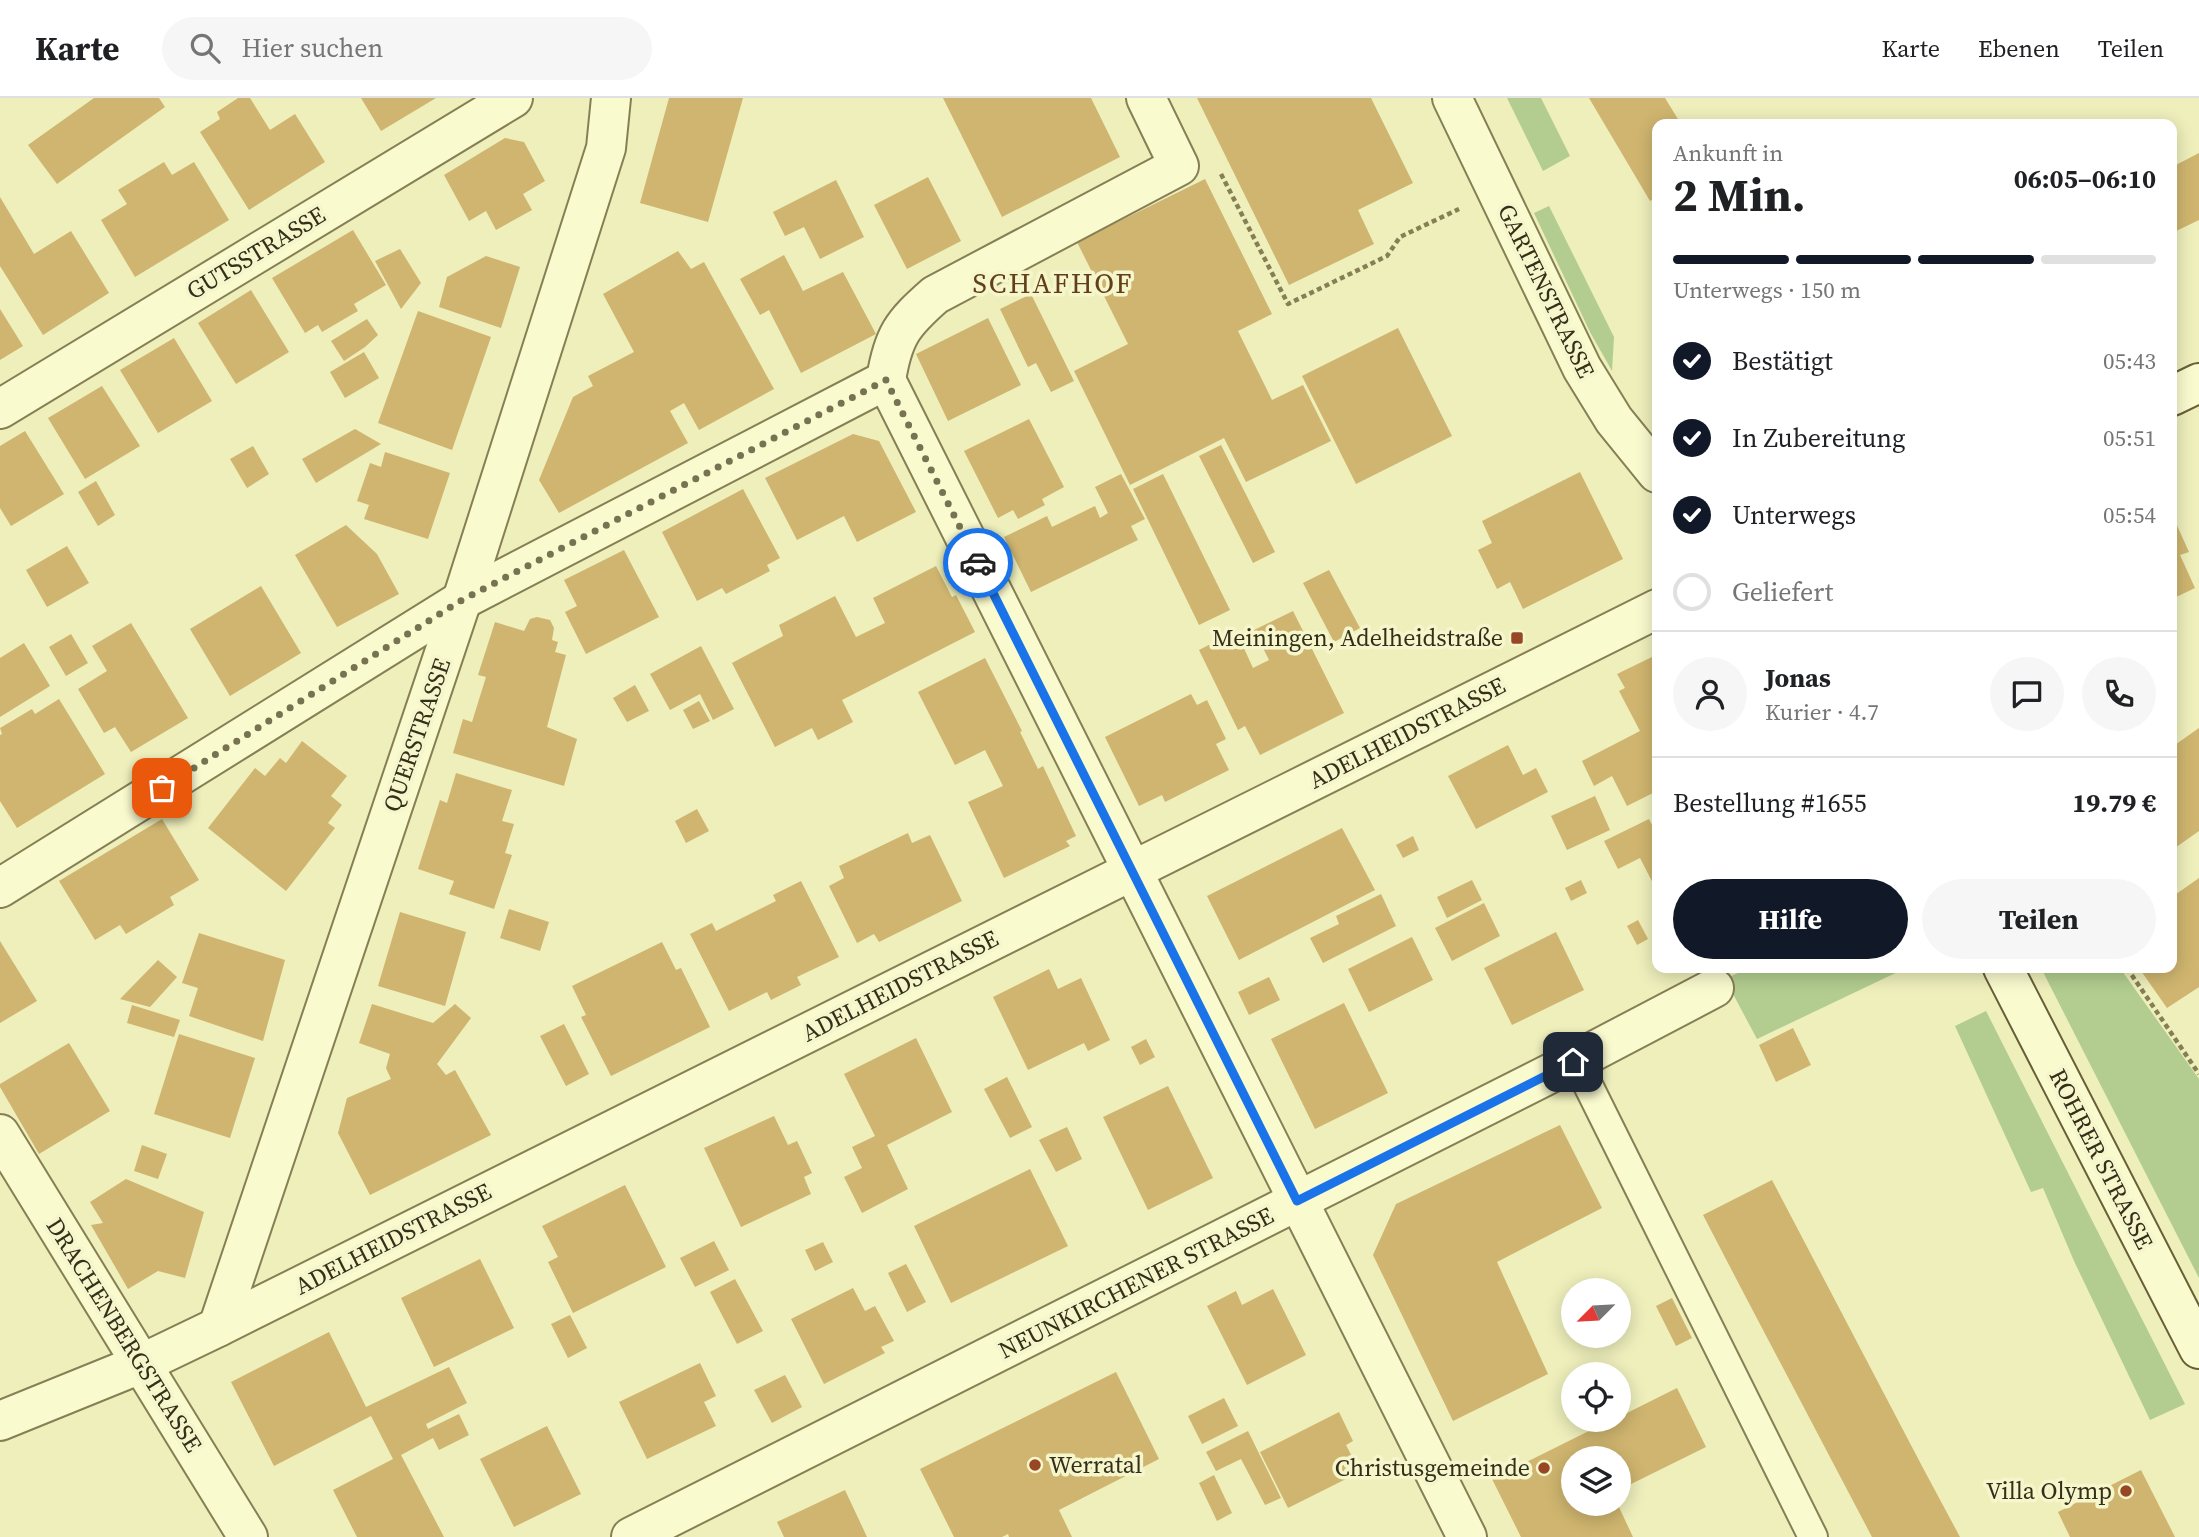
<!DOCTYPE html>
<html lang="de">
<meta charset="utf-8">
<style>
:root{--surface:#fff;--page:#f6f6f6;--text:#202124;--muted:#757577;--line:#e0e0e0;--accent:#111827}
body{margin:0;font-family:"Source Serif 4",serif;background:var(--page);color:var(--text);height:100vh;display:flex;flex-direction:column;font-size:26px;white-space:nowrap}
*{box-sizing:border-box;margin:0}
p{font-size:23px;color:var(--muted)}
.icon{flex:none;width:38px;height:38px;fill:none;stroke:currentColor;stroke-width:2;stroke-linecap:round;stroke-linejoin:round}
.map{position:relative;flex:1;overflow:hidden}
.details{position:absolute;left:1652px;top:21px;width:525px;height:854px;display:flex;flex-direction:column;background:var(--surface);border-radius:14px;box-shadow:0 4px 18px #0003}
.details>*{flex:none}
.needle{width:46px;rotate:246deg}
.controls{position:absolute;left:1561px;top:1180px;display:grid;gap:14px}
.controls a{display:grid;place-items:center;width:70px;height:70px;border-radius:50%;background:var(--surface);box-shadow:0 4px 18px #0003;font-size:35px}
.pin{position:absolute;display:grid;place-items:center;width:60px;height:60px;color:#fff;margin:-30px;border-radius:14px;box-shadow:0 4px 10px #0006}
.courier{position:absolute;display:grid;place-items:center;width:70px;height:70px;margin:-35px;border:5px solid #1a73e8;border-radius:50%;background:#fff;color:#222;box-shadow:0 2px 9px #0007}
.overview em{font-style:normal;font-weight:700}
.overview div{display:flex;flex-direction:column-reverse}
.overview{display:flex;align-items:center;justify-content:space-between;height:119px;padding:0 21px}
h1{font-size:46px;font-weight:700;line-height:52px}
.bar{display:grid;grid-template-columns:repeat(4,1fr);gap:10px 7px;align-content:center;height:84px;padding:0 21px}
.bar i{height:9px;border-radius:5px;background:var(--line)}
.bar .selected{background:var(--accent)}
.bar p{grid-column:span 4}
.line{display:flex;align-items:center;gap:18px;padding:0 21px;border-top:2px solid var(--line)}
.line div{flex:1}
.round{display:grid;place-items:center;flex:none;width:74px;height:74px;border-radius:37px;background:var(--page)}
ol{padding:0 21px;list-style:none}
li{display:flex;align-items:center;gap:21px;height:77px}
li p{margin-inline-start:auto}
li .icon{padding:7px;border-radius:50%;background:var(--accent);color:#fff;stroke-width:4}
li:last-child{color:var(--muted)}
li i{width:38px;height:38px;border:4px solid var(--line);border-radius:50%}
.button{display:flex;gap:14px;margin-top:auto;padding:14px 21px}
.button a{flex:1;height:80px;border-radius:42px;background:var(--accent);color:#fff;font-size:28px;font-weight:700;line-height:80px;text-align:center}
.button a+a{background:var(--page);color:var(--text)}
header{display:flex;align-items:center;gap:42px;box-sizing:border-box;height:98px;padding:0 35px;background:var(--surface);border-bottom:2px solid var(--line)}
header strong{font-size:33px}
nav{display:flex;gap:38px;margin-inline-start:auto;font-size:24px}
.search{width:490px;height:63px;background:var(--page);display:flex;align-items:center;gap:18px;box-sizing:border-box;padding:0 24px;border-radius:38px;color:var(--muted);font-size:26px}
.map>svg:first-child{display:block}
.green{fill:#b2cd8f}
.building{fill:#cfb56f}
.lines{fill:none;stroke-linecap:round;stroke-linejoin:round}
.service-casing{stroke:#867f55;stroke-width:32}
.minor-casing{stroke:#867f55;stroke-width:42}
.secondary-casing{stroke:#685f38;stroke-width:42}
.path{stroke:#867f55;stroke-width:4.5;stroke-dasharray:5 3.5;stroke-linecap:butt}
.service{stroke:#f9face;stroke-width:28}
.minor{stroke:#f9face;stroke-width:38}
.secondary{stroke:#f9face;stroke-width:38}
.done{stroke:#767252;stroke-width:7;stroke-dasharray:0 12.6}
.route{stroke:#1a73e8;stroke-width:9}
.poi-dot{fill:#974723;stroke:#f5f6cb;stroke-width:2.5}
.labels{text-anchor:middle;stroke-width:7;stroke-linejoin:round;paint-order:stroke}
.street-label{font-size:24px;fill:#352f1a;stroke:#f5f6cb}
.poi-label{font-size:24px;fill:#352f1a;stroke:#f5f6cb;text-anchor:end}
.quarter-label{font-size:28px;letter-spacing:2px;fill:#623f18;stroke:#f5f6cb}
</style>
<header>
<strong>Karte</strong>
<div class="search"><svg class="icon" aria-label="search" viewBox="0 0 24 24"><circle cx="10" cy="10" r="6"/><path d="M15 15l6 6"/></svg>Hier suchen</div>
<nav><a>Karte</a><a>Ebenen</a><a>Teilen</a></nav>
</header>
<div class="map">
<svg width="2199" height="1439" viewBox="0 0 2199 1439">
<rect width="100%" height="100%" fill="#eeefbb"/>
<g class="green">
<path d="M1507,0H1541L1570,58L1543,73Z"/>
<path d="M1549,108L1614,239L1612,273L1590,234L1534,115Z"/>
<path d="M1748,870H1906L1757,941L1725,881Z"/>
<path d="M2041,870H2120L2199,981V1180Z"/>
<path d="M1986,913L2185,1306L2150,1322L2074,1163L2043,1090L2031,1094L1955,928Z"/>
</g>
<g class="building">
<path d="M94,0H159L165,9L57,86L28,47Z"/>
<path d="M238,0H250L270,32L295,16L325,64L249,112L200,34L220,21L217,14Z"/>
<path d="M361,0H436L381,33Z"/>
<path d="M669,0H743L708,124L640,105Z"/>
<path d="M943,0H1091L1120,59L1002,119Z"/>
<path d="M1197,0H1371L1413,85L1358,112L1374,146L1289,187Z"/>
<path d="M1589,0H1665L1681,26H1657V99L1650,103Z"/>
<path d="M505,40L524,44L545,83L523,96L532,112L496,132L486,113L469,123L444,77Z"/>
<path d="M2199,55V122L2172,135V69Z"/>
<path d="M164,64L172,77L194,64L229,122L135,179L101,122L127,106L118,92Z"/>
<path d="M928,79L961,143L907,171L874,107Z"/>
<path d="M1205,81L1272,216L1238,233L1272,302L1303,287L1331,343L1246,384L1224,340L1130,387L1074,273L1128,246L1077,144Z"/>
<path d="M836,82L864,139L820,161L804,129L785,138L773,114Z"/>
<path d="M0,99L34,156L71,133L109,195L43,237L0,168Z"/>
<path d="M353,132L386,187L354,206L358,213L322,234L318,227L305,235L272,180Z"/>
<path d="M400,151L421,185L401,211L375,163Z"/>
<path d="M678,153L691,171L704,164L774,291L699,332L684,305L670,313L688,345L559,415L539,382L573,299L593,288L588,278L634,254L603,196Z"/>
<path d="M784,157L803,193L843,174L876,236L801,275L769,212L760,217L740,181Z"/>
<path d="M486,158L520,169L501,230L439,209L447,179Z"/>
<path d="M251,192L289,254L236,286L198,225Z"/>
<path d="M1031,196L1074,283L1051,294L1036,265L1028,269L1000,211Z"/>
<path d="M0,211L23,248L0,262Z"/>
<path d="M418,213L491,239L452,352L378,325Z"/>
<path d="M988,220L1021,287L948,323L916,256Z"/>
<path d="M367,221L378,237L365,249L344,263L331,243Z"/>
<path d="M1398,230L1452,338L1356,386L1302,278Z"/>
<path d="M174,240L212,303L158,335L120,272Z"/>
<path d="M364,254L379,280L345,300L330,274Z"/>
<path d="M102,288L140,348L85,381L48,320Z"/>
<path d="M1029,321L1064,389L1042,401L1045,407L1018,421L1013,412L998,420L964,353Z"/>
<path d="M355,331L381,346L316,385L302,361Z"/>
<path d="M25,333L64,396L11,428L0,410V348Z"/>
<path d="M853,336L879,343L916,414L857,444L844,418L797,442L765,380Z"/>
<path d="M1221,347L1275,454L1253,465L1199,358Z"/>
<path d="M253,348L269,376L247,390L230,361Z"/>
<path d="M385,354L450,375L428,441L364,421L369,407L357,403L370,365L381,369Z"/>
<path d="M1580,374L1623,461L1523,511L1510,484L1497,491L1478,452L1492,445L1482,423Z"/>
<path d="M1121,376L1145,421L1131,428L1138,442L1031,494L1004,439L1047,418L1052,429L1095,408L1100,420L1108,415L1095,389Z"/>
<path d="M1163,376L1230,512L1199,527L1133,391Z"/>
<path d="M96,383L115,417L98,428L78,394Z"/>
<path d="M743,391L780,460L767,467L770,473L726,496L722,490L697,503L662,434Z"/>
<path d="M2175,423L2189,454L2180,457L2195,490L2172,501V425Z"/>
<path d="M346,427L377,456L399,496L337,529L295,457Z"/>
<path d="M67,448L89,485L47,509L26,472Z"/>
<path d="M624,452L659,519L586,556L565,514L577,508L564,482Z"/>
<path d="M936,468L952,499L956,497L975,534L842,602L853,624L818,642L812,630L775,649L732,565L783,538L779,527L835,498L856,539L885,525L873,500Z"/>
<path d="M1329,472L1360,530L1334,544L1303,485Z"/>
<path d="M261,488L301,555L230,598L190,531Z"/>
<path d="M1293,513L1344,615L1260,657L1245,628L1238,632L1199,552L1236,533L1253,570L1269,562L1254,532Z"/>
<path d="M537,519L550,522L554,530L552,542L558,544L555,554L566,557L547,629L577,641L564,688L453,655L463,621L472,624L486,579L478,577L495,524L524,533L530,521Z"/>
<path d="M131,525L188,620L131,654L115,629L104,635L78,591L107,573L92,548Z"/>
<path d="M71,536L88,565L66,578L49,549Z"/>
<path d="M24,545L50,588L0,619V560Z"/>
<path d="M701,548L734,611L713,622L700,596L670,612L650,576Z"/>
<path d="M1654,558L1657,565V693L1627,708L1612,678L1594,688L1582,663L1640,633L1619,593L1625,590L1617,576Z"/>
<path d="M985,560L1022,633L1020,634L1038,671L1043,668L1076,738L1066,743L1070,748L1004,780L968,704L1003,688L985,652L955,667L918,594Z"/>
<path d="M635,587L649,613L627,624L613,600Z"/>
<path d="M1191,596L1197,607L1207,602L1226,641L1216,646L1229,672L1165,704L1162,697L1139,708L1105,639Z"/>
<path d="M59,601L105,676L17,730L0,703V637L2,636L0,630L32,611L35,616Z"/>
<path d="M699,603L710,623L693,631L683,612Z"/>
<path d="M2199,630V733L2172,752V649Z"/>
<path d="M302,643L347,678L331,698L342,707L328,725L335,730L286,793L208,730L255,670L265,678L280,660L286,665Z"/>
<path d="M1508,647L1523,677L1536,670L1548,694L1476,731L1448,678Z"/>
<path d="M456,675L512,692L502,723L514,726L505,755L512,757L494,811L449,796L454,783L418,771L440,702L447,705Z"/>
<path d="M1595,698L1610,732L1567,752L1551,718Z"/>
<path d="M697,711L709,733L686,745L675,723Z"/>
<path d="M162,721L199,782L170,799L174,807L126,836L120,827L95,842L59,783Z"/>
<path d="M1649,721L1657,737V793L1640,760L1618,771L1604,743Z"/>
<path d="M1342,730L1375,792L1239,862L1207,798Z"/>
<path d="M908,735L912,745L930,737L962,803L879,844L874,836L857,845L829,788L844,780L839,768Z"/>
<path d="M1413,738L1419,752L1403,760L1396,747Z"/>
<path d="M2199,780V889L2167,910L2139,870H2172V799Z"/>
<path d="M1472,782L1482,802L1447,820L1437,799Z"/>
<path d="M1581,782L1587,795L1571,803L1565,790Z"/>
<path d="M801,783L839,859L797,879L801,887L771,902L767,894L729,913L690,836L712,825L716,833L776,803L773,797Z"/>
<path d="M1381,796L1396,828L1323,865L1310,840L1339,826L1336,818Z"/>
<path d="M1484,805L1500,838L1452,863L1435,830Z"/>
<path d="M509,811L549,824L540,853L500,840Z"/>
<path d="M400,814L466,834L445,908L378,888Z"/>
<path d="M1638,822L1648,841L1637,847L1627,828Z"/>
<path d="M1556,834L1584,892L1512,927L1484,870Z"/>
<path d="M199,835L285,862L263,943L189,918L198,890L182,885Z"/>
<path d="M1412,839L1433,882L1369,914L1348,871Z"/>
<path d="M0,843L37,903L0,925Z"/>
<path d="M662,844L676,872L681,870L710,929L611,978L581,919L586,917L572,888Z"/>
<path d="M158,862L177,879L150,909L120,901Z"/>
<path d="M1049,871L1058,891L1081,880L1110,942L1088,953L1084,945L1028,972L993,899Z"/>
<path d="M1269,879L1280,902L1249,917L1238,894Z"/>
<path d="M1344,905L1388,995L1315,1031L1271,941Z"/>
<path d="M372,906L433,925L455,906L471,920L437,966L446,977L455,972L491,1037L370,1097L338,1035L347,1000L391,981L386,970L390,956L359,945Z"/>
<path d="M132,907L180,922L174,939L127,925Z"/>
<path d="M564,926L589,976L566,988L540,938Z"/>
<path d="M1793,930L1811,967L1776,984L1759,947Z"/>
<path d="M179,936L255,960L230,1040L154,1016Z"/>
<path d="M916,940L952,1014L887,1047L908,1091L862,1115L844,1079L862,1070L852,1049L875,1038L844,976Z"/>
<path d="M1146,941L1155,959L1140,967L1131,949Z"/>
<path d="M69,945L110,1013L39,1056L0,989V986Z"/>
<path d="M1007,979L1032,1029L1010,1040L984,991Z"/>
<path d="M1168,988L1213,1080L1148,1112L1103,1019Z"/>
<path d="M774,1018L788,1047L797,1043L812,1075L804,1079L811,1096L741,1129L704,1050Z"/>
<path d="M1560,1027L1602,1110L1497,1164L1548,1276L1453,1323L1373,1157L1396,1106Z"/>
<path d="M1067,1029L1082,1061L1056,1074L1039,1042Z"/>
<path d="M142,1047L167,1056L158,1081L134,1073Z"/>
<path d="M1030,1071L1068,1148L951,1205L914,1128Z"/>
<path d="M126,1081L204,1114L185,1180L158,1173L128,1191L91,1127L103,1125L90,1104Z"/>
<path d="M1772,1082L1923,1370L1960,1439H1872L1741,1190L1703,1117Z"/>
<path d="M625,1087L666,1169L573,1215L548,1164L558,1159L542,1128Z"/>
<path d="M714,1143L729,1172L695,1189L680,1160Z"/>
<path d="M823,1144L833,1164L815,1173L805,1152Z"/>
<path d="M480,1161L514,1230L434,1269L401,1200Z"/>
<path d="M906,1166L926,1204L907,1214L888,1175Z"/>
<path d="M735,1181L763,1233L737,1246L710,1194Z"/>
<path d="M853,1190L865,1213L875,1208L894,1243L881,1249L885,1255L824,1286L791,1221Z"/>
<path d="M1273,1191L1306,1257L1247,1287L1207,1208L1236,1193L1242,1207Z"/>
<path d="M1672,1200L1692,1240L1676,1248L1656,1208Z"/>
<path d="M570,1217L587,1250L568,1260L551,1226Z"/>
<path d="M329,1234L366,1309L449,1269L467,1305L426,1326L428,1331L459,1316L469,1337L439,1352L433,1340L401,1357L444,1439H357L333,1392L393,1361L371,1318L274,1368L231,1284Z"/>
<path d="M700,1265L716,1298L704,1304L716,1328L647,1361L619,1304Z"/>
<path d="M1116,1274L1159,1361L1059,1412L1072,1439H1009L1008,1436L1002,1439H954L920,1371Z"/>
<path d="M785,1277L802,1309L772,1325L754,1292Z"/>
<path d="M1677,1290L1706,1349L1619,1392V1360H1573V1405H1617L1633,1439H1521L1492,1381L1613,1321H1619V1319Z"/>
<path d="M1224,1300L1238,1328L1202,1346L1188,1318Z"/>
<path d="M1339,1314L1353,1343L1346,1347L1360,1374L1288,1410L1260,1354Z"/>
<path d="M547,1328L581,1396L514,1429L480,1361Z"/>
<path d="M1248,1333L1281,1400L1265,1407L1241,1361L1216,1373L1206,1354Z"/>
<path d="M2141,1372L2175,1439H2070L2058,1414Z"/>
<path d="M1214,1377L1232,1415L1217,1423L1199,1385Z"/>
<path d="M845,1392L867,1439H784L777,1424Z"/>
</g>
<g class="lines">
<defs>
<path id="service" d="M1573,964L1588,987L1813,1439"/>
<g id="minor">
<path d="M1452,0L1582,270L1614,322L1657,375"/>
<path d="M886,282L1467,1439"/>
<path d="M0,311L513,0"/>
<path d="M0,790L462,502L886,282C893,238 902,226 935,197L1179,68L1146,0"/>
<path d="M0,1036L248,1439"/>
<path d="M218,1229L462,502L606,50L611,0"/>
<path d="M0,1323L143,1265L218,1229L1657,511"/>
<path d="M631,1439L1573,964L1714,890"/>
</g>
<g id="secondary">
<path d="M2172,298L2199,285"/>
<path d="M2003,870L2199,1251"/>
</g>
</defs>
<use href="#service" class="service-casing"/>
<use href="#minor" class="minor-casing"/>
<use href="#secondary" class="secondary-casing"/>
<g class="path">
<path d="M1221,76L1288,206L1387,158L1400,139L1459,111"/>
<path d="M2127,870L2199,976"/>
</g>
<use href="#service" class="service"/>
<use href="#minor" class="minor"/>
<use href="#secondary" class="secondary"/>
</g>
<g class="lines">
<path class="done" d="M162,690L462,502L886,282L978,465"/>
<path class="route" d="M978,465L1297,1103L1573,964"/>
</g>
<g class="poi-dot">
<rect x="1510" y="533" width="14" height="14" rx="3.5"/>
<circle cx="1035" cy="1367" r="7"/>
<circle cx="1544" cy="1370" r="7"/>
<circle cx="2126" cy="1393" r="7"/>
</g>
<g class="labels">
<g class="street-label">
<text transform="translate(256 155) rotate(-31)" y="8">GUTSSTRASSE</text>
<text transform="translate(1546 193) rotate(64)" y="8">GARTENSTRASSE</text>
<text transform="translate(1407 635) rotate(-27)" y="8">ADELHEIDSTRASSE</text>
<text transform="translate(417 637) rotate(-71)" y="8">QUERSTRASSE</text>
<text transform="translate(900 888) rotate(-27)" y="8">ADELHEIDSTRASSE</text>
<text transform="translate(2101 1061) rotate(63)" y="8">ROHRER STRASSE</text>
<text transform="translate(393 1141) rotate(-27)" y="8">ADELHEIDSTRASSE</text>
<text transform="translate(1136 1185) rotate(-27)" y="8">NEUNKIRCHENER STRASSE</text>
<text transform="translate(124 1237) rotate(58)" y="8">DRACHENBERGSTRASSE</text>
</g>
<g class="poi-label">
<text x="1503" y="548">Meiningen, Adelheidstraße</text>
<text x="1049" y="1375" text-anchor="start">Werratal</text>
<text x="1530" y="1378">Christusgemeinde</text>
<text x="2112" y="1401">Villa Olymp</text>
</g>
<g class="quarter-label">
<text x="1053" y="195">SCHAFHOF</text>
</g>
</g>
</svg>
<div class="controls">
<a><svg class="needle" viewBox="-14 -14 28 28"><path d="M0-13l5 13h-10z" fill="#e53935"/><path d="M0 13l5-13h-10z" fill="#757577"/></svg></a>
<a><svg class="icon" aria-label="locate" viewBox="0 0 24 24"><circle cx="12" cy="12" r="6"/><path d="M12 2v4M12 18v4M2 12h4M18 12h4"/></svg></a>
<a><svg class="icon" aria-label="layers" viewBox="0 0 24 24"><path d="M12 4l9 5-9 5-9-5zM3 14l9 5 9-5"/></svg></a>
</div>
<div class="pin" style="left:162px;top:690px;background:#ea580c"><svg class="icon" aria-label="bag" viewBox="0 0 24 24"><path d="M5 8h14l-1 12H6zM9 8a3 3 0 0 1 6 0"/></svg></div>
<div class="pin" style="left:1573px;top:964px;background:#1f2937"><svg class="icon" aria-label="home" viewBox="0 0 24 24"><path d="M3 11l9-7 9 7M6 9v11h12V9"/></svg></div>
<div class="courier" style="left:978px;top:465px"><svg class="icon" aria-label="car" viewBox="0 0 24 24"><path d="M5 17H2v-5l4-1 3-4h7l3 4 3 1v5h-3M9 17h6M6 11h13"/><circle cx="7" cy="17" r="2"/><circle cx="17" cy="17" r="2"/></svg></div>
<section class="details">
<div class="overview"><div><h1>2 Min.</h1><p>Ankunft in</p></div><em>06:05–06:10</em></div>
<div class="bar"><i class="selected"></i><i class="selected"></i><i class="selected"></i><i></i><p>Unterwegs · 150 m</p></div>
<ol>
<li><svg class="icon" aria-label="check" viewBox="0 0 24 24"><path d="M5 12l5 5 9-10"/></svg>Bestätigt<p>05:43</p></li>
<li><svg class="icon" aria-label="check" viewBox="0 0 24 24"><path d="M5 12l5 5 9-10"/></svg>In Zubereitung<p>05:51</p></li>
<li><svg class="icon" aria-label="check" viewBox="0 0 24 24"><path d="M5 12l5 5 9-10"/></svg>Unterwegs<p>05:54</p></li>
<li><i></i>Geliefert</li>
</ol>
<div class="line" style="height:126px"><a class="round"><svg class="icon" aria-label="person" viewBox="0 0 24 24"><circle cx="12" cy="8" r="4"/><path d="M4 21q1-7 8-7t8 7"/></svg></a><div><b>Jonas</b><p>Kurier · 4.7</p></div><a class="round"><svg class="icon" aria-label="chat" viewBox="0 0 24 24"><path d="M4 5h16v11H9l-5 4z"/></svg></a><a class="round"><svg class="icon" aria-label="phone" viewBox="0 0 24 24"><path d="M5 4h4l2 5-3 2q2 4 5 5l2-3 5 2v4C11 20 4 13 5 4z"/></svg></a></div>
<div class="line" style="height:91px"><div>Bestellung #1655</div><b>19.79 €</b></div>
<div class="button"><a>Hilfe</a><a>Teilen</a></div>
</section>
</div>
